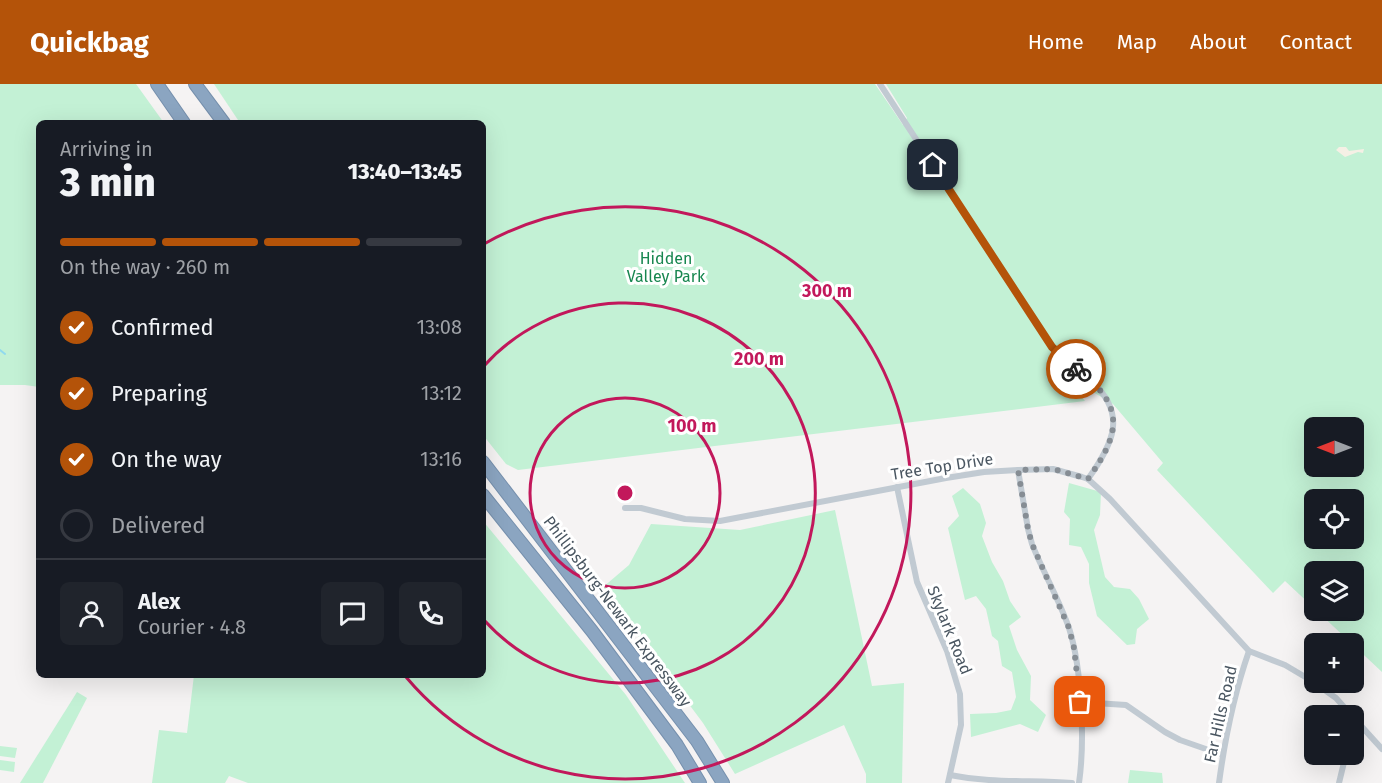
<!DOCTYPE html>
<meta charset="utf-8">
<style>
:root{--surface:#171b24;--page:#20242c;--text:#f1f3f6;--muted:#9ea1a6;--line:#363941;--accent:#b45309}
body{margin:0;font-family:"Fira Sans",sans-serif;background:var(--page);color:var(--text);height:100vh;display:flex;flex-direction:column;font-size:22px;white-space:nowrap}
*{box-sizing:border-box;margin:0}
p{font-size:20px;color:var(--muted)}
.icon{flex:none;width:33px;height:33px;fill:none;stroke:currentColor;stroke-width:2;stroke-linecap:round;stroke-linejoin:round}
.map{position:relative;flex:1;overflow:hidden}
.sheet{position:absolute;left:36px;top:36px;width:450px;height:558px;display:flex;flex-direction:column;background:var(--surface);border-radius:9px;box-shadow:0 6px 24px #0002}
.sheet>*{flex:none}
.needle{width:39px;rotate:270deg}
.buttons{position:absolute;left:1304px;top:333px;display:grid;gap:12px}
.buttons a{display:grid;place-items:center;width:60px;height:60px;border-radius:9px;background:var(--surface);box-shadow:0 6px 24px #0002;font-size:30px}
.pin{position:absolute;display:grid;place-items:center;width:51px;height:51px;color:#fff;margin:-26px;border-radius:12px;box-shadow:0 3px 9px #0006}
.courier{position:absolute;display:grid;place-items:center;width:60px;height:60px;margin:-30px;border:4px solid #b45309;border-radius:50%;background:#fff;color:#222;box-shadow:0 2px 8px #0007}
.headline em{font-style:normal;font-weight:800}
.headline div{display:flex;flex-direction:column-reverse}
.headline{display:flex;align-items:center;justify-content:space-between;height:102px;padding:0 24px}
h1{font-size:39px;font-weight:800;line-height:45px}
.bar{display:grid;grid-template-columns:repeat(4,1fr);gap:9px 6px;align-content:center;height:72px;padding:0 24px}
.bar i{height:8px;border-radius:4px;background:var(--line)}
.bar .selected{background:var(--accent)}
.bar p{grid-column:span 4}
.line{display:flex;align-items:center;gap:15px;padding:0 24px;border-top:2px solid var(--line)}
.line div{flex:1}
.round{display:grid;place-items:center;flex:none;width:63px;height:63px;border-radius:9px;background:var(--page)}
ol{padding:0 24px;list-style:none}
li{display:flex;align-items:center;gap:18px;height:66px}
li p{margin-inline-start:auto}
li .icon{padding:6px;border-radius:50%;background:var(--accent);color:#fff;stroke-width:4}
li:last-child{color:var(--muted)}
li i{width:33px;height:33px;border:3px solid var(--line);border-radius:50%}
header{display:flex;align-items:center;gap:36px;box-sizing:border-box;height:84px;padding:0 30px;background:var(--accent);color:#fff}
header strong{font-size:28px}
nav{display:flex;gap:33px;margin-inline-start:auto;font-size:21px}
.map>svg:first-child{display:block}
.green{fill:#c3f1d5;fill-rule:evenodd}
.sand{fill:#f5f0e5}
.lines{fill:none;stroke-linecap:round;stroke-linejoin:round}
.stream{stroke:#90daee;stroke-width:2}
.motorway-casing{stroke:#7690ad;stroke-width:14}
.minor{stroke:#c1cad2;stroke-width:6}
.motorway{stroke:#8ba5c1;stroke-width:12}
.done{stroke:#868d94;stroke-width:6;stroke-dasharray:0 10.8}
.route{stroke:#b45309;stroke-width:8}
.ring{fill:none;stroke:#c2185b;stroke-width:3}
.labels{text-anchor:middle;stroke-width:6;stroke-linejoin:round;paint-order:stroke}
.park-label{font-size:16px;fill:#17864f;stroke:#fff}
.street-label{font-size:16px;fill:#4a5661;stroke:#fff}
.centre{fill:#c2185b;stroke:#fff;stroke-width:3}
.ring-label{font-size:18px;text-anchor:middle;font-weight:bold;fill:#c2185b;stroke:#fff;stroke-width:6;stroke-linejoin:round;paint-order:stroke}
</style>
<header>
<strong>Quickbag</strong>
<nav><a>Home</a><a>Map</a><a>About</a><a>Contact</a></nav>
</header>
<div class="map">
<svg width="1382" height="699" viewBox="0 0 1382 699">
<rect width="100%" height="100%" fill="#f5f3f3"/>
<g class="green">
<path d="M0,0H136L164,39H39V303L25,301H0Z"/>
<path d="M214,0H875L903,41L907,34L886,0H1382V588L1317,527L1353,526V488H1314V524L1285,497L1273,509L1157,386L1163,379L1113,320L1078,299L1074,303L1085,317L518,386L506,380L483,351V39H240ZM1314,344H1353V382H1314ZM1314,416H1353V454H1314Z"/>
<path d="M1069,399L1101,408L1100,431L1094,446L1105,493L1114,503L1130,505L1139,515L1149,535L1137,545L1135,560L1127,561L1097,532L1089,499V480L1081,463L1069,461L1070,435L1064,428Z"/>
<path d="M963,404L980,420L986,439L982,452L992,478L1003,497L1010,517L1021,533L1009,542L1017,566L1031,592L1030,616L1046,631L1038,648L1020,640L971,653L970,630L996,629L1011,626L1016,613L1012,588L1002,582L998,557L992,552L986,525L976,512L965,516L948,444L959,432L952,412Z"/>
<path d="M835,426L872,602L904,599L902,699H866V690L844,641L735,690L703,639L602,504L629,481L651,440L740,446Z"/>
<path d="M483,437L626,611L685,699H248L229,692L225,699H152L159,646L187,649L194,591H483Z"/>
<path d="M77,608L87,614L43,699H20Z"/>
<path d="M0,662L17,664L15,674L0,672Z"/>
<path d="M0,676L15,678L14,688L0,686Z"/>
<path d="M1130,686L1162,689L1163,699H1128Z"/>
</g>
<path class="sand" d="M1339,63H1346L1349,67L1364,65L1363,69L1358,68L1345,73L1336,66Z"/>
<g class="lines">
<path class="stream" d="M0,266L5,270"/>
<defs>
<g id="motorway">
<path d="M157,0L184,39"/>
<path d="M195,0L224,39"/>
<path d="M483,378L697,657L723,699"/>
<path d="M483,411L592,547L677,661L700,699"/>
</g>
</defs>
<use href="#motorway" class="motorway-casing"/>
<g class="minor">
<path d="M880,0L1052,263C1063,277 1078,285 1091,297C1128,330 1113,360 1088,395"/>
<path d="M1018,386L1028,445L1032,460C1043,488 1059,515 1069,544C1082,585 1085,657 1079,699"/>
<path d="M897,403L917,498L947,567L960,610L961,641L948,699"/>
<path d="M625,424H641L685,435L720,437L946,394L984,388L1018,386L1053,385L1082,393L1088,395L1110,415L1249,567L1285,581L1312,597L1336,614L1352,632"/>
<path d="M1080,618L1126,621L1165,648L1180,656L1223,671"/>
<path d="M1353,633L1382,665"/>
<path d="M950,691C989,699 1032,696 1072,699"/>
<path d="M1219,699C1225,654 1234,610 1249,567"/>
<path d="M1339,699L1346,670"/>
</g>
<use href="#motorway" class="motorway"/>
</g>
<g class="lines">
<path class="done" d="M1076,285C1126,321 1121,349 1088,395L1053,385L1018,386L1028,445L1032,460L1069,544L1074,564L1080,618"/>
<path class="route" d="M933,81L1052,263L1076,285"/>
</g>
<g class="ring">
<circle cx="625" cy="409" r="95"/>
<path d="M484 282A190 190 0 1 1 484 536"/>
<path d="M484 160A286 286 0 1 1 406 593"/>
</g>
<g class="labels">
<g class="park-label">
<text x="666" y="180">Hidden<tspan x="666" dy="18">Valley Park</tspan></text>
</g>
<g class="street-label">
<text transform="translate(942 382) rotate(-9)" y="6">Tree Top Drive</text>
<text transform="translate(618 527) rotate(53)" y="6">Phillipsburg-Newark Expressway</text>
<text transform="translate(950 546) rotate(68)" y="6">Skylark Road</text>
<text transform="translate(1220 630) rotate(-77)" y="6">Far Hills Road</text>
</g>
</g>
<circle cx="625" cy="409" r="9" class="centre"/>
<g class="ring-label">
<text x="827" y="213">300 m</text>
<text x="759" y="281">200 m</text>
<text x="692" y="348">100 m</text>
</g>
</svg>
<div class="buttons">
<a><svg class="needle" viewBox="-14 -14 28 28"><path d="M0-13l5 13h-10z" fill="#e53935"/><path d="M0 13l5-13h-10z" fill="#9ea1a6"/></svg></a>
<a><svg class="icon" aria-label="locate" viewBox="0 0 24 24"><circle cx="12" cy="12" r="6"/><path d="M12 2v4M12 18v4M2 12h4M18 12h4"/></svg></a>
<a><svg class="icon" aria-label="layers" viewBox="0 0 24 24"><path d="M12 4l9 5-9 5-9-5zM3 14l9 5 9-5"/></svg></a>
<a>+</a>
<a>−</a>
</div>
<div class="pin" style="left:1080px;top:618px;background:#ea580c"><svg class="icon" aria-label="bag" viewBox="0 0 24 24"><path d="M5 8h14l-1 12H6zM9 8a3 3 0 0 1 6 0"/></svg></div>
<div class="pin" style="left:933px;top:81px;background:#1f2937"><svg class="icon" aria-label="home" viewBox="0 0 24 24"><path d="M3 11l9-7 9 7M6 9v11h12V9"/></svg></div>
<div class="courier" style="left:1076px;top:285px"><svg class="icon" aria-label="bike" viewBox="0 0 24 24"><circle cx="6" cy="16" r="4"/><circle cx="18" cy="16" r="4"/><path d="M6 16l4-8h5l3 8M10 8l3 8H6M13 5h3"/></svg></div>
<section class="sheet">
<div class="headline"><div><h1>3 min</h1><p>Arriving in</p></div><em>13:40–13:45</em></div>
<div class="bar"><i class="selected"></i><i class="selected"></i><i class="selected"></i><i></i><p>On the way · 260 m</p></div>
<ol>
<li><svg class="icon" aria-label="check" viewBox="0 0 24 24"><path d="M5 12l5 5 9-10"/></svg>Confirmed<p>13:08</p></li>
<li><svg class="icon" aria-label="check" viewBox="0 0 24 24"><path d="M5 12l5 5 9-10"/></svg>Preparing<p>13:12</p></li>
<li><svg class="icon" aria-label="check" viewBox="0 0 24 24"><path d="M5 12l5 5 9-10"/></svg>On the way<p>13:16</p></li>
<li><i></i>Delivered</li>
</ol>
<div class="line" style="height:108px"><a class="round"><svg class="icon" aria-label="person" viewBox="0 0 24 24"><circle cx="12" cy="8" r="4"/><path d="M4 21q1-7 8-7t8 7"/></svg></a><div><b>Alex</b><p>Courier · 4.8</p></div><a class="round"><svg class="icon" aria-label="chat" viewBox="0 0 24 24"><path d="M4 5h16v11H9l-5 4z"/></svg></a><a class="round"><svg class="icon" aria-label="phone" viewBox="0 0 24 24"><path d="M5 4h4l2 5-3 2q2 4 5 5l2-3 5 2v4C11 20 4 13 5 4z"/></svg></a></div>
</section>
</div>
